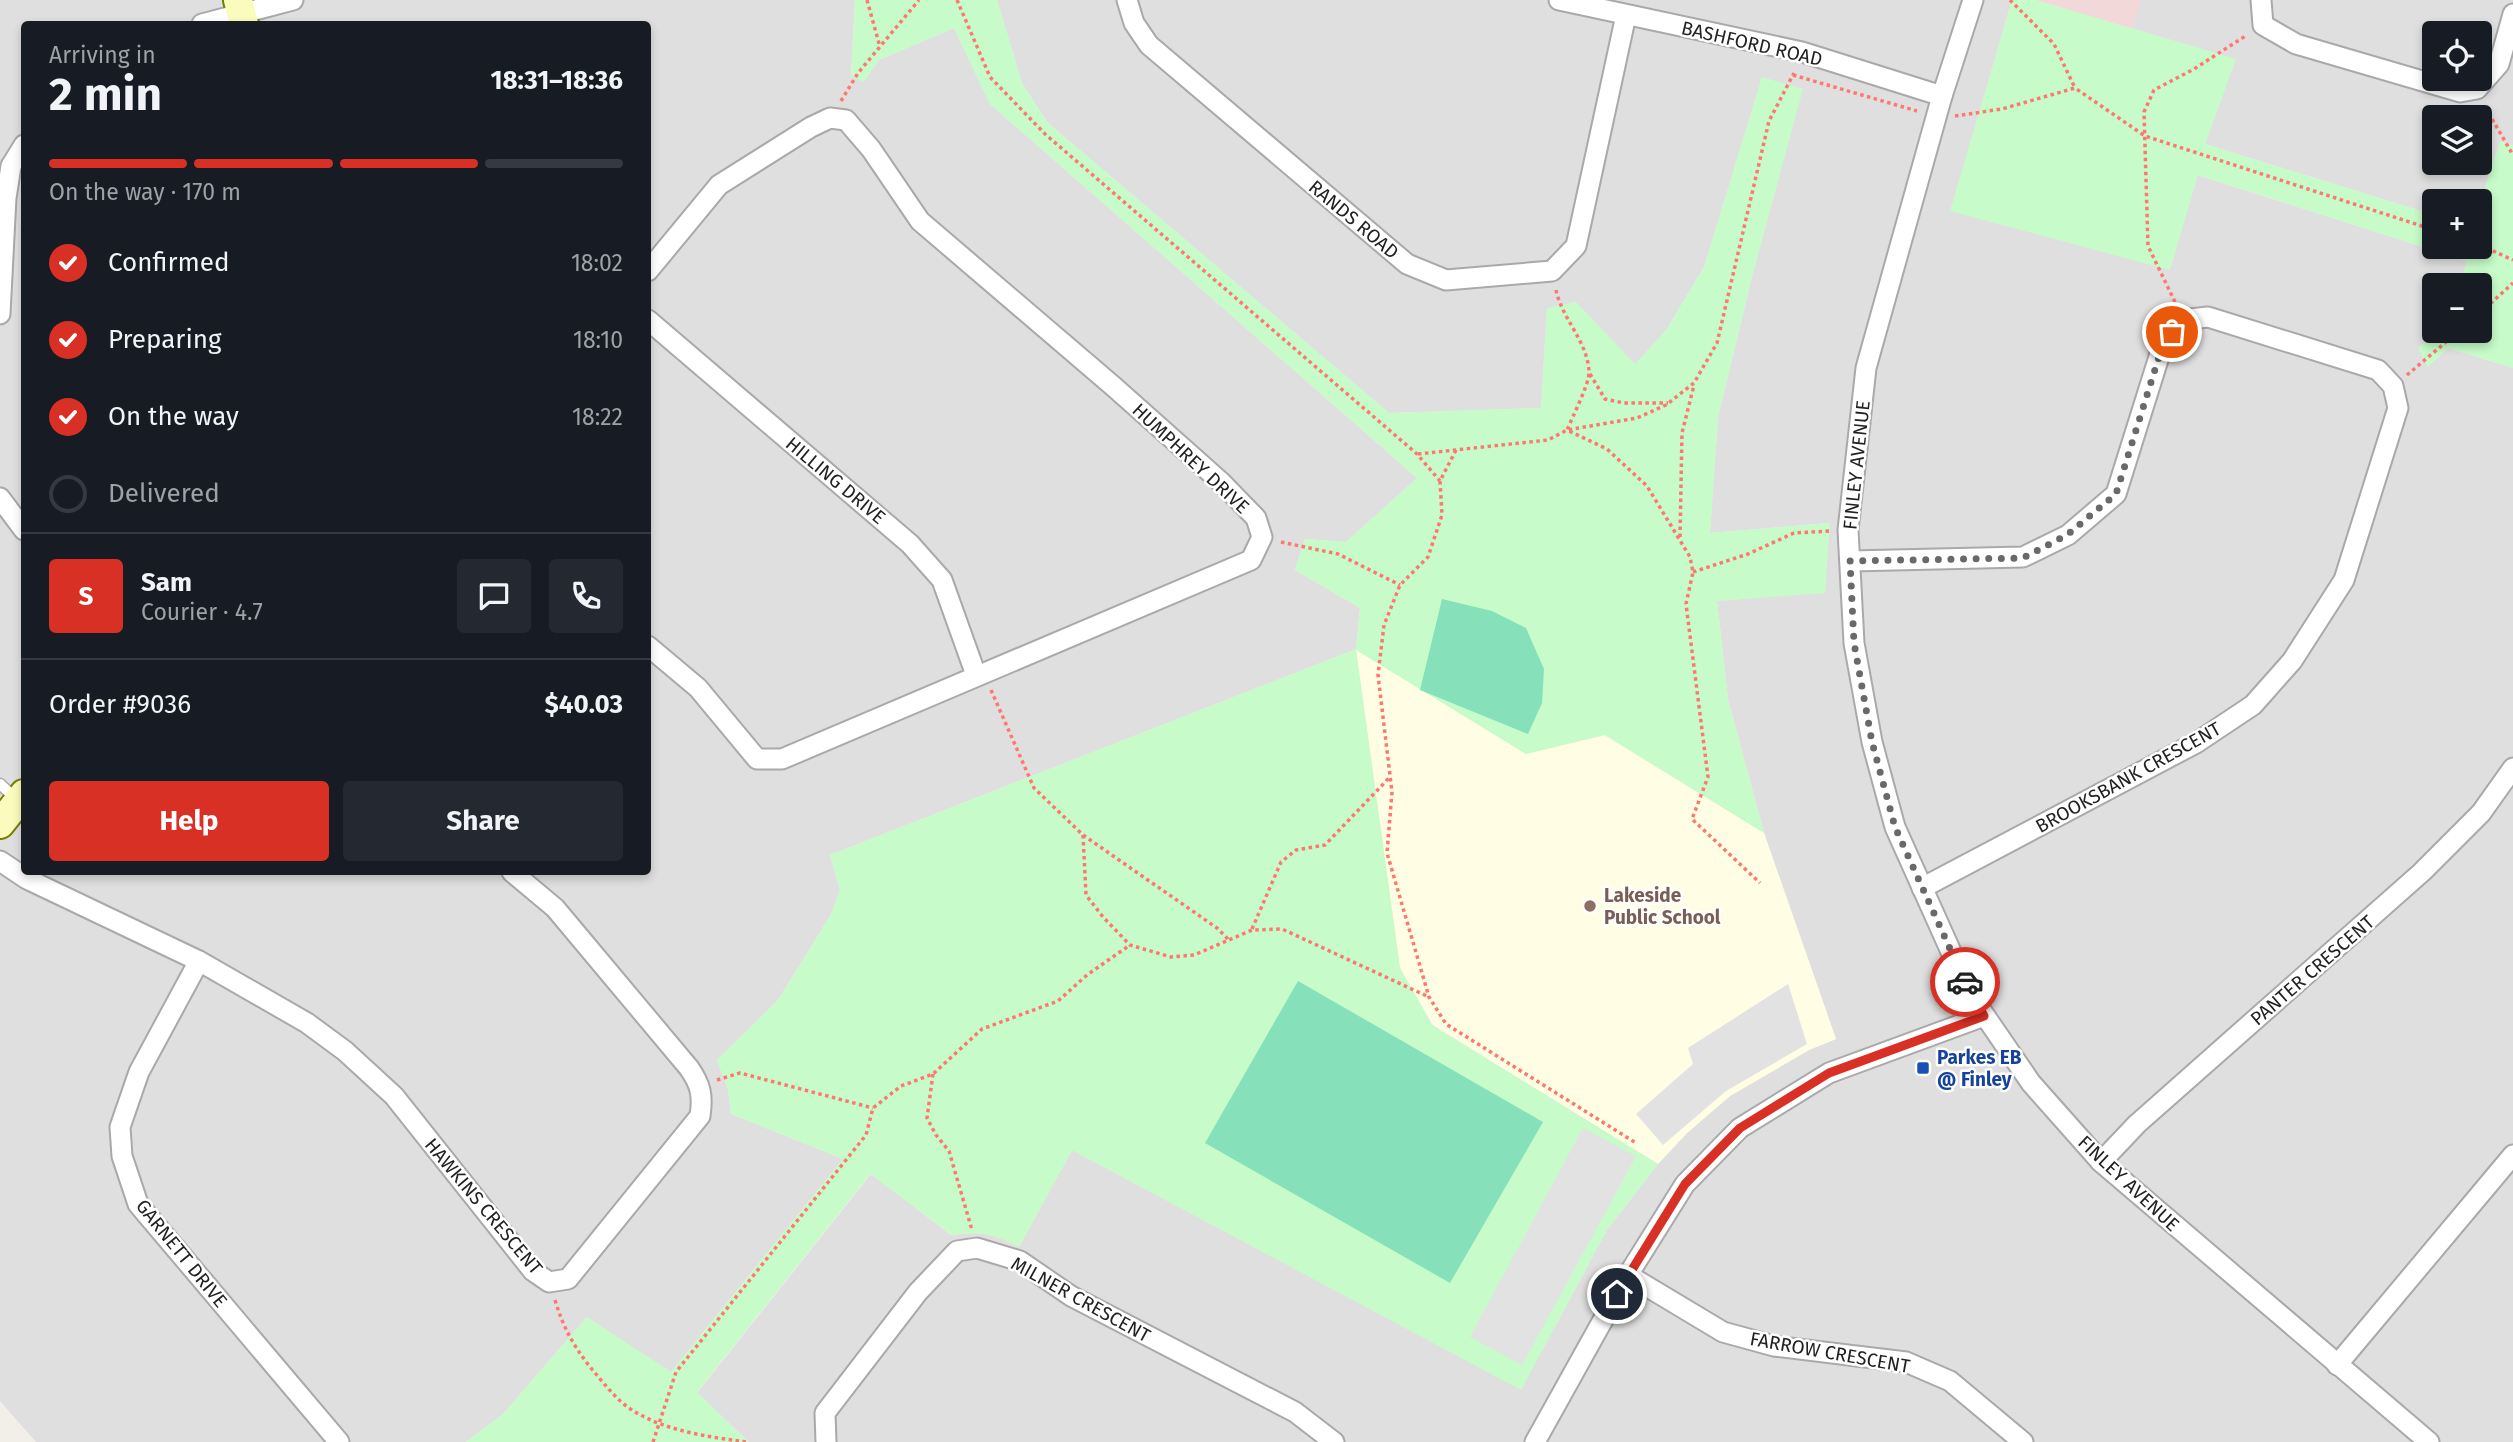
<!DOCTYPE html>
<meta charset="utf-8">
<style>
:root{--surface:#171b24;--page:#242831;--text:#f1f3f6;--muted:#9ea1a6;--line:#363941;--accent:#d93025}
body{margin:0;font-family:"Fira Sans",sans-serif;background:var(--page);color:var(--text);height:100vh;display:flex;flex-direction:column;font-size:26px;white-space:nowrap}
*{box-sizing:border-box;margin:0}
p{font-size:23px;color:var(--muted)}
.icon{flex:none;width:38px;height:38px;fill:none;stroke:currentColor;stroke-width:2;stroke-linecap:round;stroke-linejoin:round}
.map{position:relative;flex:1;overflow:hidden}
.panel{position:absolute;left:21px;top:21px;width:630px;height:854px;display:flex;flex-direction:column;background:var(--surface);border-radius:7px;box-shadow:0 4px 10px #0003}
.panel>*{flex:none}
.buttons{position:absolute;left:2422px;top:21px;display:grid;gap:14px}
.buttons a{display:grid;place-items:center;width:70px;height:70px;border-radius:7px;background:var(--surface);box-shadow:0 4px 10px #0003;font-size:35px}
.pin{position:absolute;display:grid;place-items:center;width:60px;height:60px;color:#fff;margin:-30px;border:4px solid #fff;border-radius:50%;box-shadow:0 2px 7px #0007}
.courier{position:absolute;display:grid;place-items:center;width:70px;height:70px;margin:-35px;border:5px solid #d93025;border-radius:50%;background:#fff;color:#222;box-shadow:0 2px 9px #0007}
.summary em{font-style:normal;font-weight:700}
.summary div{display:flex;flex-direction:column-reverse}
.summary{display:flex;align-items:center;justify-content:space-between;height:119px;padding:0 28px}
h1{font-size:46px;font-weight:700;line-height:52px}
.bar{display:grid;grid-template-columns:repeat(4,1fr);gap:10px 7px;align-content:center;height:84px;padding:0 28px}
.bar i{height:9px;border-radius:5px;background:var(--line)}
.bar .on{background:var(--accent)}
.bar p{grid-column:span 4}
.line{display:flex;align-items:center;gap:18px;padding:0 28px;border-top:2px solid var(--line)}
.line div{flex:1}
.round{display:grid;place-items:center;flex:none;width:74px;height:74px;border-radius:7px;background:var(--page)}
ol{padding:0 28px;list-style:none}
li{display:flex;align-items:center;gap:21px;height:77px}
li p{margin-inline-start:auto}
li .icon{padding:7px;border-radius:50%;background:var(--accent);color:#fff;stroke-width:4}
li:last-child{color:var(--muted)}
li i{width:38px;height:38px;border:4px solid var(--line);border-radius:50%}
.primary-button{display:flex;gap:14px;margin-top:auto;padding:14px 28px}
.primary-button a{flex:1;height:80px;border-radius:7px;background:var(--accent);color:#fff;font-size:28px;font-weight:700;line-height:80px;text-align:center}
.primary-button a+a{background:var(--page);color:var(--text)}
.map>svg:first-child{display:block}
.residential{fill:#e0dfdf;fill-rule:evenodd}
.commercial{fill:#f2d8d8}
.education{fill:#fffee4}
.park{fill:#c7fbc9}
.pitch{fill:#86e1bb}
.parking{fill:#e2e2e2}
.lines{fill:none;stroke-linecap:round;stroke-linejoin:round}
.lane-casing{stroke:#a9a9a9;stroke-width:13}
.street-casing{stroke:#a9a9a9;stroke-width:23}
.secondary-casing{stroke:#757e03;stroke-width:32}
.path{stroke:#fc796f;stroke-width:3.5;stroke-dasharray:3.5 3.5;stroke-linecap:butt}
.lane{stroke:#fff;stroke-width:10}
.street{stroke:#fff;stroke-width:19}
.secondary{stroke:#fafbbd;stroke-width:28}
.done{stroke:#6b6967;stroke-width:7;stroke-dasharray:0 12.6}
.route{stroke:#d93025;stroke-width:9}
.education-dot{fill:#8d6e63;stroke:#fff;stroke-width:2.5}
.transit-dot{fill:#1a4fb4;stroke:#fff;stroke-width:2.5}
.labels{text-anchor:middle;stroke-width:5;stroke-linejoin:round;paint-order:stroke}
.street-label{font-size:19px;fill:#222;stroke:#fff}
.education-label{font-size:19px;font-weight:bold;fill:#785e54;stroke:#fff;text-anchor:start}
.transit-label{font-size:19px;font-weight:bold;fill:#164399;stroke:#fff;text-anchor:start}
</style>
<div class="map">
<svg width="2513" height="1442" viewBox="0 0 2513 1442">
<rect width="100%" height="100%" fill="#f2eee8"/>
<g class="residential">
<path d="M0,0H855L851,75L879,60L954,28L990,104L1417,478L1346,542L1305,539L1295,570L1360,608L1356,649L830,855L840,890L830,916L778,1000L717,1060L728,1089L731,1114L843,1159L671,1372L586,1318L503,1414L466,1442H36L0,1401ZM24,24H648V872H24Z"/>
<path d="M997,0H2012L1951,211L2197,175L2467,261L2460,285H2434V331H2439L2418,348H2448L2513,368V1442H749L697,1393L871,1174L951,1235L971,1233L993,1234L1019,1247L1072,1150L1521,1389L1607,1230L1658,1164L1687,1133L1730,1096L1809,1050L1836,1039L1764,833L1728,699L1717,601L1825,592L1829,523L1710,533L1718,417L1753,273L1802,89L1762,78L1704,267L1667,329L1635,365L1575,302L1547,309L1541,408L1389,413L1047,122L1022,83Z"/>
<path d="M2036,0H2513V145L2500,142L2480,204V201H2434V215L2205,144L2235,59ZM2434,33H2480V79H2434ZM2434,117H2480V163H2434Z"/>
</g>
<path class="commercial" d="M2036,0H2141L2132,29Z"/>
<path class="education" d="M1356,649L1526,754L1604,735L1764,833L1836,1039L1809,1050L1730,1096L1687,1133L1658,1164L1433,1025L1400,968Z"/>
<g class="park">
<path d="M855,0H997L1022,83L1047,122L1389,413L1541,408L1547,308L1576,302L1635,364L1667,329L1704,267L1762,77L1803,89L1753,273L1718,417L1710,533L1830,523L1825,593L1717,601L1728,699L1764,833L1605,735L1526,754L1356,650L1400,968L1432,1025L1658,1164L1607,1230L1521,1390L1072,1150L1019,1247C992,1234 982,1231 952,1235L870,1174L697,1392L748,1442H466L503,1414L587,1317L671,1372L843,1159L731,1114L728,1089L717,1060L778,1000L830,916L840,890L830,855L1356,649L1360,608L1295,570L1305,539L1346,542L1417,478L990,104L954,28L879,60L864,82L851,76Z"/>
<path d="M2012,0H2036L2236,59L2205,144L2434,215V247H2480V204L2500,141L2513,145V368L2448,348L2428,367L2418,348L2439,331H2480V285H2460L2467,261L2198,175L2170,270L1950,211Z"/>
</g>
<g class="pitch">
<path d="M1442,599L1492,611L1526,628L1544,669L1542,703L1528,734L1420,690Z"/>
<path d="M1298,981L1543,1122L1450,1283L1205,1143Z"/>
</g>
<g class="parking">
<path d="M1788,984L1807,1044L1726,1091L1663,1145L1636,1114L1693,1064L1688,1048Z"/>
<path d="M1583,1128L1636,1156L1522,1365L1470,1337Z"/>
</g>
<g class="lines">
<defs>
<path id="lane" d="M0,784L17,800"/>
<g id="street">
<path d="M1127,0L1134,23L1149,45L1407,264L1446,280L1552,271L1576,246L1626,15"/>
<path d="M1559,0L1802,52L1942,96"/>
<path d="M1973,0L1942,96L1866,368L1848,530L1854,643L1872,742L1895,827L1970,994L2031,1083L2101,1162L2429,1442"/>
<path d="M2261,0L2263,25L2296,44L2460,92L2477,89L2499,64L2513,14"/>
<path d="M202,24L293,0"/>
<path d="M648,271L719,185L811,127L830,118L846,120L871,149L920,221L1113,386L1221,482L1256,518L1262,537L1251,560L782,759H757L698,688L648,646"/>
<path d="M0,314L6,198L11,166L24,145"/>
<path d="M648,320L910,544L942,580L976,675"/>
<path d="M0,498L24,530"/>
<path d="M1851,561L2023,557L2068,535L2116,494L2163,344L2181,320L2208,317L2378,370L2393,386L2398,408L2344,580L2292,661L2253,705L2196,743L1922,888"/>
<path d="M0,861L27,879L199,961L307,1023L345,1051L394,1096L533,1271L549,1282L568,1279L700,1116C703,1096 701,1085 689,1068L555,908L512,872"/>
<path d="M199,961L139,1072L120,1127L122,1156L138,1204L339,1442"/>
<path d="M2101,1162L2137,1124L2422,872L2481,813L2513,768"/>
<path d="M1628,1275L1723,1332L1774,1346L1906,1362L1950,1381L2023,1442"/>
<path d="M2337,1365L2513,1155"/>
<path d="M826,1442L825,1413L918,1292L957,1251L977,1248L1020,1261L1071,1296L1295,1412L1334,1442"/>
<path d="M1535,1442L1628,1275L1685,1184L1740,1128L1829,1073L1984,1016"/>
</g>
<g id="secondary">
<path d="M238,0L244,24"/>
<path d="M0,824L24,794"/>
</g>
</defs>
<use href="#lane" class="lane-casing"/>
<use href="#street" class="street-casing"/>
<use href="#secondary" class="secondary-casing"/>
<g class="path">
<path d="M867,0L880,47"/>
<path d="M957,0L990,77L1045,134L1417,454L1440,481"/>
<path d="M2010,0L2054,44L2075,88"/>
<path d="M1793,75L1917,111"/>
<path d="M841,101L858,73L919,0"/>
<path d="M2485,107L2513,155"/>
<path d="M1955,116L2002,109L2075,88L2145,136L2434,230"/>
<path d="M2480,245L2513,260"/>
<path d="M1556,290C1562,319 1588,342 1589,372C1590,382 1572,418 1567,430L1607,449L1647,486L1690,557L1693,572L1686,604L1708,777L1692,819L1760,883"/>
<path d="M2175,302L2148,246L2144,112L2154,90L2194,69L2247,35"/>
<path d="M2480,313L2513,283"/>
<path d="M1590,374L1605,399L1624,403H1668"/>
<path d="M2407,375L2459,331"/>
<path d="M1456,450L1440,481L1442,515L1428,557L1400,585L1384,625L1378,675L1392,792L1387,853L1429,997L1446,1024L1636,1143"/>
<path d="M1418,454L1548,440L1567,430L1637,418L1666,405L1694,383L1717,343L1769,121L1794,73"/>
<path d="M1680,537L1682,433L1694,385"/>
<path d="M1281,542L1338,554L1400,585"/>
<path d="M1693,572L1748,554L1794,533L1831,531"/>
<path d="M991,690L1034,788L1083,835L1217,928L1229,940"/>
<path d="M1083,835L1086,895L1103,917L1130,945L1171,957L1194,955L1252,930L1282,929L1429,997"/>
<path d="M1252,929L1281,862L1296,850L1325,845L1389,778"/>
<path d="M933,1074L927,1118L936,1135L949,1151L972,1230"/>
<path d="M717,1080L740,1073L873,1108"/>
<path d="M555,1300C563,1327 573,1345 590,1367C603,1382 615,1399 632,1410C665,1431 709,1437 747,1442"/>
<path d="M653,1442L676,1372L866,1135L873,1108L901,1086L933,1074L982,1029L1058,1001L1087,975L1130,945"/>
</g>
<use href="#lane" class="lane"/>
<use href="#street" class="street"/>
<use href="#secondary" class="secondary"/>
</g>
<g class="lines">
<path class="done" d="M1965,982L1895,827L1872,742L1854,643L1850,561L2023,558L2067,535L2116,494L2163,344L2172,332"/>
<path class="route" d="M1617,1294L1685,1184L1740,1128L1829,1073L1984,1016L1965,982"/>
</g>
<circle class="education-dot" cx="1590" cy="906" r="7"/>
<rect class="transit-dot" x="1916" y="1061" width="14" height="14" rx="3.5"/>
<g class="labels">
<g class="street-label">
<text transform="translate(1752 43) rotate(13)" y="7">BASHFORD ROAD</text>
<text transform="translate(1354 219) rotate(40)" y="7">RANDS ROAD</text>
<text transform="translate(1191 458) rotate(43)" y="7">HUMPHREY DRIVE</text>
<text transform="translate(1856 465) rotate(-84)" y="7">FINLEY AVENUE</text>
<text transform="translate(836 480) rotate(40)" y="7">HILLING DRIVE</text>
<text transform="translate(2128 777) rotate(-29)" y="7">BROOKSBANK CRESCENT</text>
<text transform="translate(2312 970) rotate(-41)" y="7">PANTER CRESCENT</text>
<text transform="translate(2129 1183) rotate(43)" y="7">FINLEY AVENUE</text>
<text transform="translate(484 1206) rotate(50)" y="7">HAWKINS CRESCENT</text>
<text transform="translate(182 1253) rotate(51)" y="7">GARNETT DRIVE</text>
<text transform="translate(1081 1299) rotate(29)" y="7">MILNER CRESCENT</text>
<text transform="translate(1830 1352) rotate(10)" y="7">FARROW CRESCENT</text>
</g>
<g class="education-label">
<text x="1604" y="902">Lakeside<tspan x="1604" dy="22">Public School</tspan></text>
</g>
<g class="transit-label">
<text x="1937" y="1064">Parkes EB<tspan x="1937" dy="22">@ Finley</tspan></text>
</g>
</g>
</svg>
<div class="buttons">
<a><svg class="icon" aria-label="locate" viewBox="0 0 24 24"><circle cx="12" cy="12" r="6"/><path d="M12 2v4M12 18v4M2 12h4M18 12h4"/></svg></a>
<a><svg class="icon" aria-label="layers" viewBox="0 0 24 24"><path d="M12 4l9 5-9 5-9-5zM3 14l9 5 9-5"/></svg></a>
<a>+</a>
<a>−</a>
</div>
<div class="pin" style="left:2172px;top:332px;background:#ea580c"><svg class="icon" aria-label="bag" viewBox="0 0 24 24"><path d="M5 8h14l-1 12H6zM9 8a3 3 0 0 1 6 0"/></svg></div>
<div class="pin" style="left:1617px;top:1294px;background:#1f2937"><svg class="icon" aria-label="home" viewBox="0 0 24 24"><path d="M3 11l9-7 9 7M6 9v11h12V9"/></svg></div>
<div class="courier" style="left:1965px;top:982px"><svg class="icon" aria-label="car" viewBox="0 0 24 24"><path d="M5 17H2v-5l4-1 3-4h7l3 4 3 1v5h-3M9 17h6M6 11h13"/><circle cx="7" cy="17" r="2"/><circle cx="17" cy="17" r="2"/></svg></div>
<section class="panel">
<div class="summary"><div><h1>2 min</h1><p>Arriving in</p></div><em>18:31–18:36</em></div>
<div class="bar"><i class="on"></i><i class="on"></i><i class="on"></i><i></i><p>On the way · 170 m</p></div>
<ol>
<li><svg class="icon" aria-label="check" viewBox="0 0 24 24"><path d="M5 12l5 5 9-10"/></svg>Confirmed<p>18:02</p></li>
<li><svg class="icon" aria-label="check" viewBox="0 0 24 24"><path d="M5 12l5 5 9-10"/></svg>Preparing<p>18:10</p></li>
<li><svg class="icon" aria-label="check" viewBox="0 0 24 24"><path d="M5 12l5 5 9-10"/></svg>On the way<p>18:22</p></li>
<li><i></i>Delivered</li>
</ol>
<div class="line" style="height:126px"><b class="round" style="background:var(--accent);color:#fff">S</b><div><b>Sam</b><p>Courier · 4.7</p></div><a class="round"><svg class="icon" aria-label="chat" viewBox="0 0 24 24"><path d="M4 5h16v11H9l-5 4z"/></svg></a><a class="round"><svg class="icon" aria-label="phone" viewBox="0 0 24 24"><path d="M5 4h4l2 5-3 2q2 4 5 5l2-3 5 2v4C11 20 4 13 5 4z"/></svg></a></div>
<div class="line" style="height:91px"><div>Order #9036</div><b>$40.03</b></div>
<div class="primary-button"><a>Help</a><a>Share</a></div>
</section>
</div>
